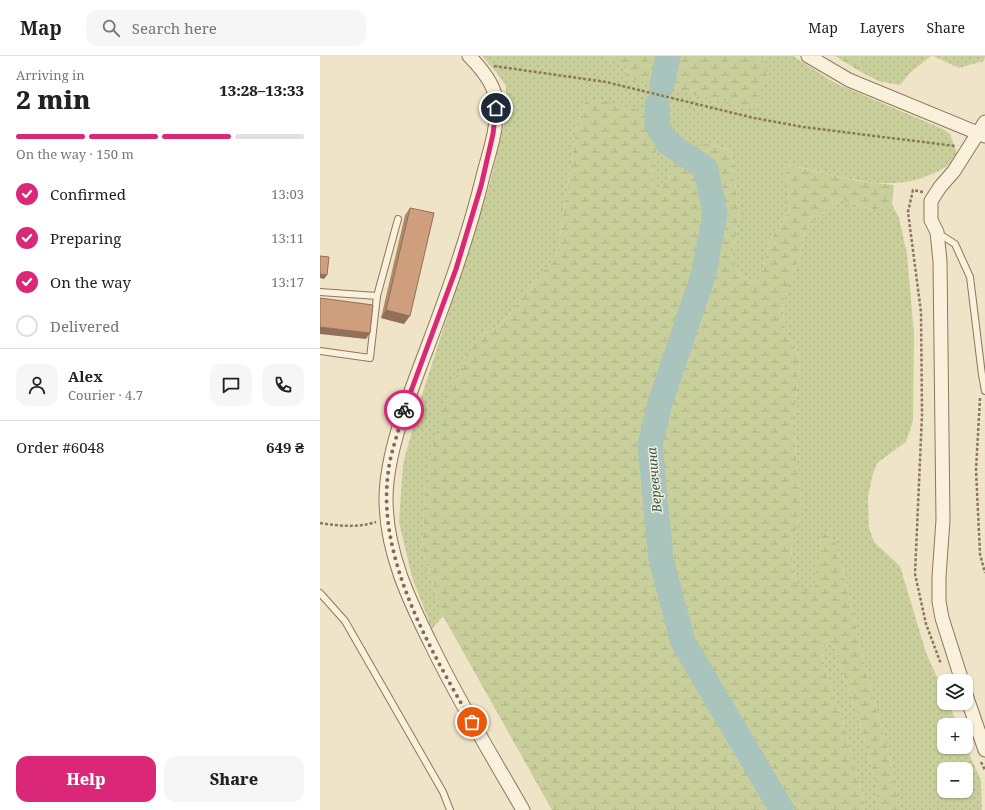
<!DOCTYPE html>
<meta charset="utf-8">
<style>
:root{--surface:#fff;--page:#f6f6f6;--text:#222;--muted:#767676;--line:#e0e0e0;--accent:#db2777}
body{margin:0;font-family:"Noto Serif",serif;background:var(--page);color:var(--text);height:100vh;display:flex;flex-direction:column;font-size:15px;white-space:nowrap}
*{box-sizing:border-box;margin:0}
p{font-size:13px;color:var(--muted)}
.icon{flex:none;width:22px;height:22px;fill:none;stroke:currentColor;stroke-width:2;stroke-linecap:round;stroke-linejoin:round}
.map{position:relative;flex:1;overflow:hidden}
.side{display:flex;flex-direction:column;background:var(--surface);width:320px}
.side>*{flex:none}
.buttons{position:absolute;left:617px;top:618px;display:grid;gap:8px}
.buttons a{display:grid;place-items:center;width:36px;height:36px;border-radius:8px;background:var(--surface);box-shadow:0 1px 3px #0004;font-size:20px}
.pin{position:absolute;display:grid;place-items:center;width:34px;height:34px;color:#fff;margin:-17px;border:2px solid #fff;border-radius:50%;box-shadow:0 1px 4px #0007}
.courier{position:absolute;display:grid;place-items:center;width:40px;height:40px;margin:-20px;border:3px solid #db2777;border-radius:50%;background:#fff;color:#222;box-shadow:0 1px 5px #0007}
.headline em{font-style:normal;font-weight:800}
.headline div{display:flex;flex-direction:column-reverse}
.headline{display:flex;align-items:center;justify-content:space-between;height:68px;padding:0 16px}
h1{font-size:26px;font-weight:800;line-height:30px}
.bar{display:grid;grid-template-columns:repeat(4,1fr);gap:6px 4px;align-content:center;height:48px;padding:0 16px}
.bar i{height:5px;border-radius:3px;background:var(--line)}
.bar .on{background:var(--accent)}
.bar p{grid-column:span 4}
.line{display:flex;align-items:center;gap:10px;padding:0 16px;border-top:1px solid var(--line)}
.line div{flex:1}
.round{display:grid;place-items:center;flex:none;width:42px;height:42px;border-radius:12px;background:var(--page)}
ol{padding:0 16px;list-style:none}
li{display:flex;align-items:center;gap:12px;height:44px}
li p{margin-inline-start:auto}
li .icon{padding:4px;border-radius:50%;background:var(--accent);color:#fff;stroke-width:4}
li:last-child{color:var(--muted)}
li i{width:22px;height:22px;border:2px solid var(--line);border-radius:50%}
.action{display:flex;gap:8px;margin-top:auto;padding:8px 16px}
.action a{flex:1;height:46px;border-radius:12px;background:var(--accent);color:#fff;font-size:16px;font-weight:800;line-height:46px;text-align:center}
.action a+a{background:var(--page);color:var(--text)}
header{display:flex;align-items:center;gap:24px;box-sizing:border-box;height:56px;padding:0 20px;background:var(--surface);border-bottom:1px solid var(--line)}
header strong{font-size:19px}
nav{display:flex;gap:22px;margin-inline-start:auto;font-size:14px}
.search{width:280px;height:36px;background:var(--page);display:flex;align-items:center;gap:10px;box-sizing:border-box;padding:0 14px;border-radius:12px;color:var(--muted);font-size:15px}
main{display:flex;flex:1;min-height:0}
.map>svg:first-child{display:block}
.grass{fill:url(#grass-dots);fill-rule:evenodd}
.wetland{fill:url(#wetland-marsh)}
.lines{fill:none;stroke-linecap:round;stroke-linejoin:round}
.river{stroke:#a9c4bc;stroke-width:25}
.lane-casing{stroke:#8d765c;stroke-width:8}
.street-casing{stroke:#8d765c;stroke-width:15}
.path{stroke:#8d765c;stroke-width:2.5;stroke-dasharray:3 2;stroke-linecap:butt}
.lane{stroke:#faf1dc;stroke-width:6}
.street{stroke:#faf1dc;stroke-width:13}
.wall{fill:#b2896c}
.shaded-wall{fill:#916f58}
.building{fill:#cf9f7d;stroke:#916f58}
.done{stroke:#7c6e5b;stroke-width:4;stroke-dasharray:0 7.2}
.route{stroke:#db2777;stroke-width:5}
.labels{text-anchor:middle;stroke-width:3;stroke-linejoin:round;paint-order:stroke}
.water-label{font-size:13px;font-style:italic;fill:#2f5d5a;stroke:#f7eed8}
</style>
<header>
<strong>Map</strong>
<div class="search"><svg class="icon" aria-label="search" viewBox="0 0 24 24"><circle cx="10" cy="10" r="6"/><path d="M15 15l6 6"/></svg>Search here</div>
<nav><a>Map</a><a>Layers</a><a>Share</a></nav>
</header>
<main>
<section class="side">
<div class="headline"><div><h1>2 min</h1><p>Arriving in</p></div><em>13:28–13:33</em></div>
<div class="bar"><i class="on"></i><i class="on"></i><i class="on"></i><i></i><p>On the way · 150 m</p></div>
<ol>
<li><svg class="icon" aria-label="check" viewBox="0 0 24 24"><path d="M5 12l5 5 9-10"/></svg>Confirmed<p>13:03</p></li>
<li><svg class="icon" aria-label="check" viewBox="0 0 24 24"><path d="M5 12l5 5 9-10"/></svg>Preparing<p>13:11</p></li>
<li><svg class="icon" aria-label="check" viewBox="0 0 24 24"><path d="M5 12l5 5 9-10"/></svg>On the way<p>13:17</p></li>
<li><i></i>Delivered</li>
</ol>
<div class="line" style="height:72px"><a class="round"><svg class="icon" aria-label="person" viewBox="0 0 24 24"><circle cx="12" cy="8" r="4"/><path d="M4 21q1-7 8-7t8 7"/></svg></a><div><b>Alex</b><p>Courier · 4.7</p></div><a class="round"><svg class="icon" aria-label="chat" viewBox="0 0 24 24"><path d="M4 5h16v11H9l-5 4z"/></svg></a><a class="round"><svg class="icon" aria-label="phone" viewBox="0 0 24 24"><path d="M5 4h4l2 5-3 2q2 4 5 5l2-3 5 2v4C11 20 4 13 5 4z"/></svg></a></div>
<div class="line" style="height:52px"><div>Order #6048</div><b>649 ₴</b></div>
<div class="action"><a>Help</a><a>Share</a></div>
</section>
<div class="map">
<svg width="665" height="754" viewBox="0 0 665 754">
<defs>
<pattern id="grass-dots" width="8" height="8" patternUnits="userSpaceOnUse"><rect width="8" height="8" fill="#c9cf9b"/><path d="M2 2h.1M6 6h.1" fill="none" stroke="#aeb285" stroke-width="1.8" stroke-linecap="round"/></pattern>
<pattern id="wetland-marsh" width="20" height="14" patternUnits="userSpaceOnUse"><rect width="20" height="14" fill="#c9cf9b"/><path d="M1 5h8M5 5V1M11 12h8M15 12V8" fill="none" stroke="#aeb285"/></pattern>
</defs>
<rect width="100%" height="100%" fill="#f0e4c8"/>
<g class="grass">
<path d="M162,0H281L307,10L306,22L437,33L441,2L437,0H473L515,27L623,73L630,78L637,97C631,109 624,113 612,118C564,140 514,117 465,108L470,154L449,186L444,209L438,226L423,222L412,203L419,159L411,95L390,87L349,120L341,134L334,131L333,104L349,63L266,46L258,63L237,198L181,268L157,282L106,421L102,493L123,560L112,573L92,521L79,466L83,408L101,342L169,130L186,61V30L177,17Z"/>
<path d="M538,0H611L591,16L580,29L558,25L543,17Z"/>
<path d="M613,0H665L664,5L639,12Z"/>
<path d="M520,143L553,154L572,148L579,162L587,198L594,278L593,365L586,386L557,407L552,421L548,441L549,472L554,486L580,510L606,597L624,636V647H629L637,669H624V691H646L661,724L662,754H578V734L545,609L518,494L496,508V527L490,539L476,528L471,493L482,453L473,371L480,304L465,272L462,247L479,204L486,174L508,152ZM624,713H646V735H624Z"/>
<path d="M513,588L537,658L557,733V754H543L545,748L521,658L507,619L501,591Z"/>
</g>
<g class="wetland">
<path d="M281,0H437C446,5 447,16 447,25L438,33L442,39L434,54L306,22L307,10Z"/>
<path d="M515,0H538L543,17Z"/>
<path d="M266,45H286L349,63L333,104L334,131L341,134L361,95L390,87L411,95L419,159L412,203L423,222L437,226L444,209L449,186L470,154L465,108L537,125L574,129L572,148L554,154L520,143L508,152L486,174L479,204L462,247L465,272L480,304L473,371L482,453L471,493L476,528L490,538L496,527V508L502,479L510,475L518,494L545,609L578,734V754H557V733L537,658L513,588L501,591L507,619L521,658L545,748L543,754H232L123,560L102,493L106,421L124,342L157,282L181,268L237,198L258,63Z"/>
</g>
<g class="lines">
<g class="river">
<path d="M342,29L348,0"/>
<path d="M337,49V69L348,87L386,113L395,157L384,217L340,347L330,389L341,503L363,586L462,754"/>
</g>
<defs>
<g id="lane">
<path d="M618,177L635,188L650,221L662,319L665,335"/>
<path d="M0,236L57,240"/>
<path d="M0,295L50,302L57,240L78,163"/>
<path d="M0,537L25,565L123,736L130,754"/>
</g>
<g id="street">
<path d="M149,0C161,12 174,27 176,44C179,68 170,94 164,116C150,175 130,231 109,287C92,332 66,395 66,443C66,496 89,544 112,590C139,646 172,700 203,754"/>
<path d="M488,0L529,24L665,80"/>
<path d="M642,625L622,562L619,545V521L623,464L620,205L617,176L611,164V145L620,131L634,115L665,66"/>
<path d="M646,639L665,694"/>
</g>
</defs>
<use href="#lane" class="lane-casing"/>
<use href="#street" class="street-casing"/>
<g class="path">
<path d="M174,10L286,26L434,62L483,71L635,90"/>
<path d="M603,136L593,134L588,156L601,256L602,359L595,518L606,568L621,608"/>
<path d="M660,342L656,414L660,498L665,517"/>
<path d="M0,467C20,470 37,472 56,466"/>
<path d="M661,706L665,714"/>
</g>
<use href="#lane" class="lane"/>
<use href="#street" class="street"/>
</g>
<path class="wall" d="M90,152L84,268L61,262L85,159Z"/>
<g class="shaded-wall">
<path d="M0,218L7,219L4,223L0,222Z"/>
<path d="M66,254L90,260L84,268L61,262Z"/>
<path d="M0,271L50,277L46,283L0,278Z"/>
</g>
<g class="building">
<path d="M90,152L114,157L90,260L66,254Z"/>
<path d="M0,200L9,201L7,219L0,218Z"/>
<path d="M0,242L53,249L50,277L0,271Z"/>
</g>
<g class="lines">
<path class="done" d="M84,354C79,375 70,397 68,418C57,503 111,595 152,666"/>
<path class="route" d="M84,354L136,213L161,130L173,78L176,52"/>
</g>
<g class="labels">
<g class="water-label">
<text transform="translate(334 424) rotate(-95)" y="5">Веревчина</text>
</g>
</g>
</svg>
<div class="buttons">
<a><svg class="icon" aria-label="layers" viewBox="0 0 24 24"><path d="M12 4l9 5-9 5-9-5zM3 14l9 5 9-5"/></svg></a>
<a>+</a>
<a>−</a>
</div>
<div class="pin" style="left:152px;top:666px;background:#ea580c"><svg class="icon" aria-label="bag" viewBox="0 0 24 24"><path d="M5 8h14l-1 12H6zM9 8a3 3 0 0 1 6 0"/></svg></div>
<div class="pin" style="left:176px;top:52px;background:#1f2937"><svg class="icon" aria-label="home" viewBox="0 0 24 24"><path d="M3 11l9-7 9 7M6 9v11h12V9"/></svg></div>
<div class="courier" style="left:84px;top:354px"><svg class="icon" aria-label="bike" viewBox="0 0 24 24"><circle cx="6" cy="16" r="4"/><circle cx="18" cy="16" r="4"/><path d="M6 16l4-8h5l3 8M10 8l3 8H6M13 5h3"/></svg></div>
</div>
</main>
